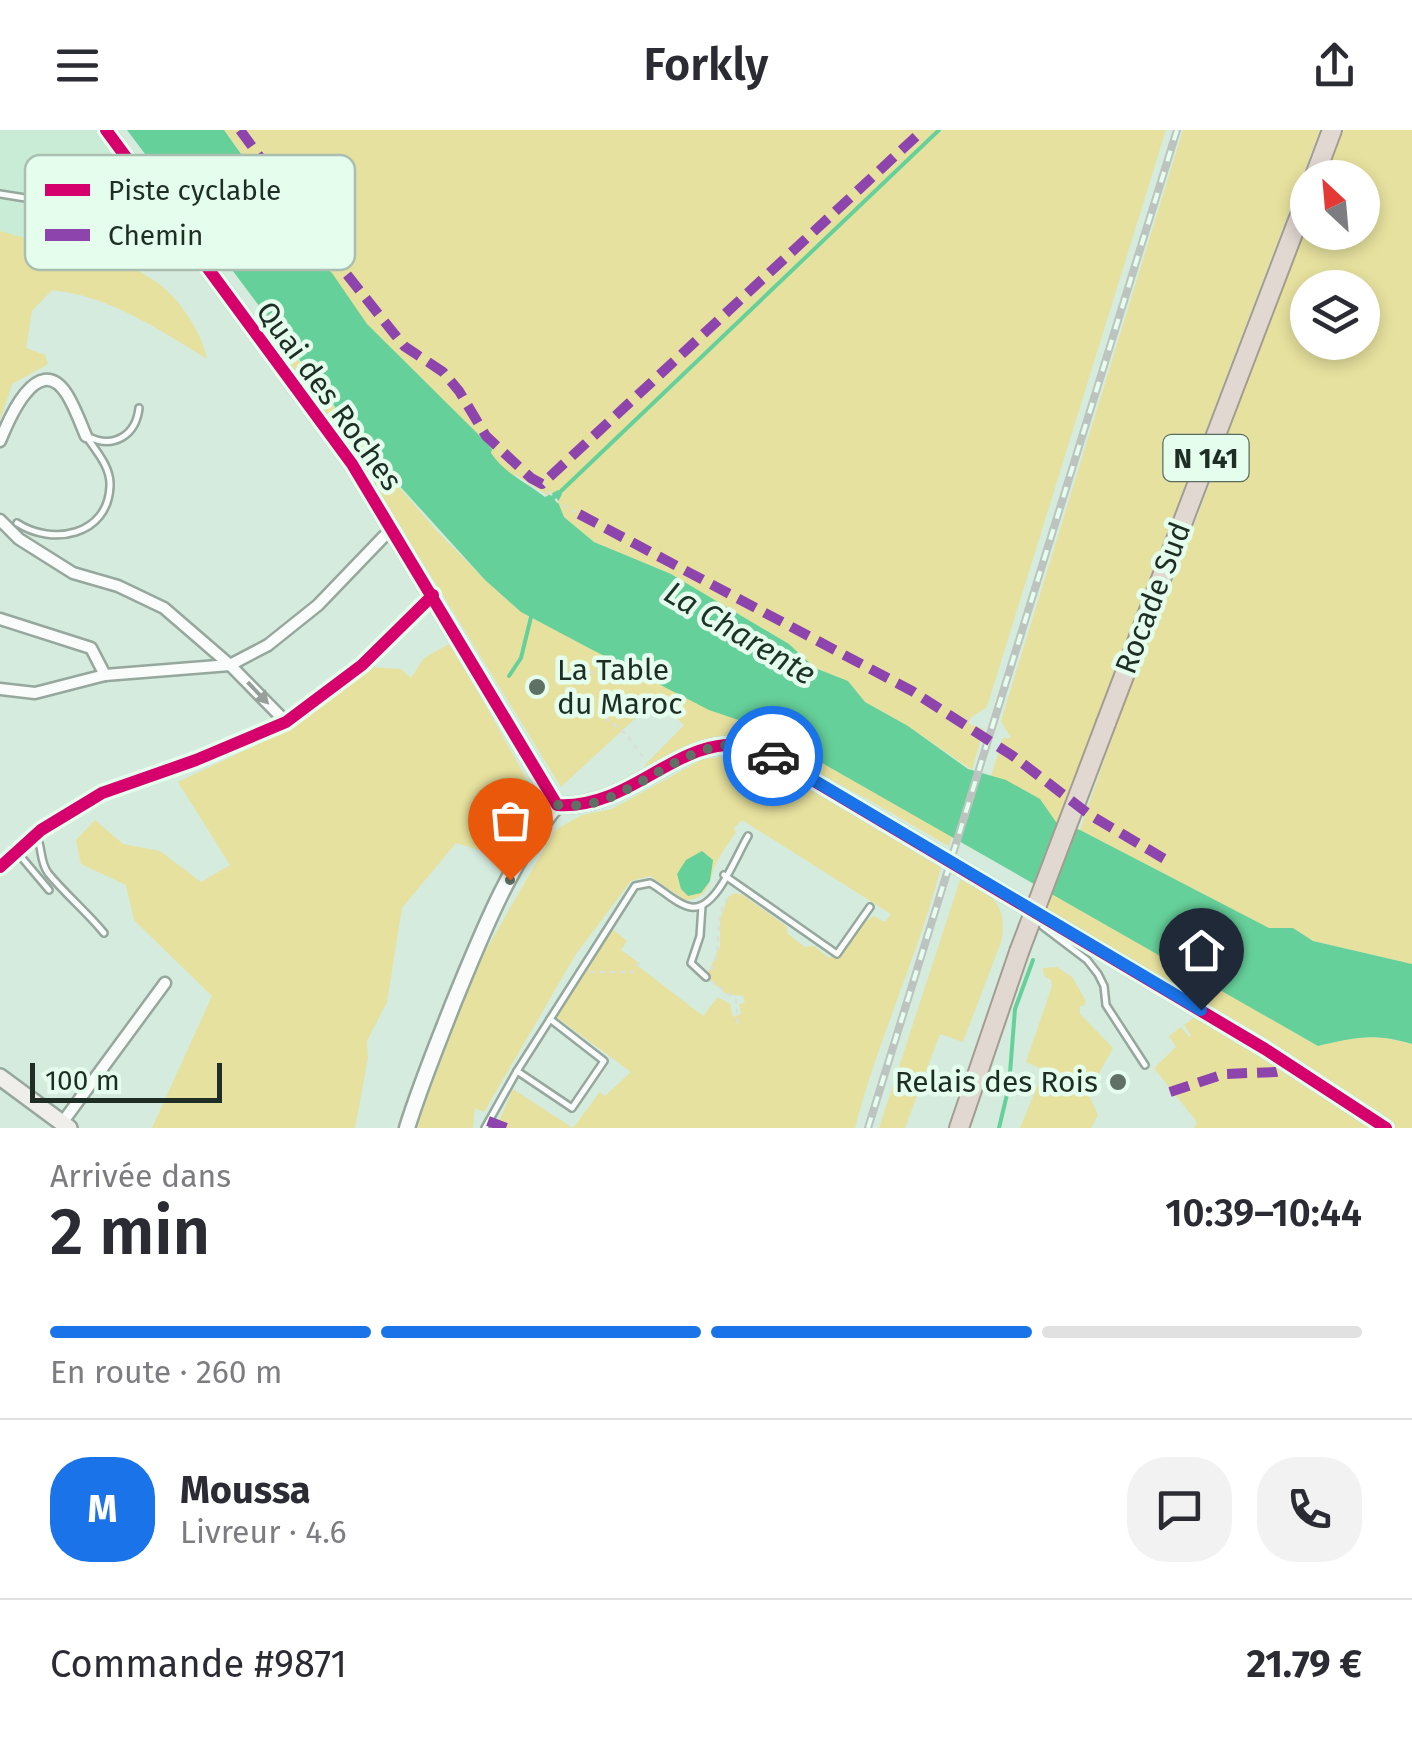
<!DOCTYPE html>
<html lang="fr">
<meta charset="utf-8">
<style>
:root{--surface:#fff;--page:#f2f2f3;--text:#2b2b33;--muted:#7c7c81;--line:#e1e1e2;--accent:#1a73e8}
body{margin:0;font-family:"Fira Sans",sans-serif;background:var(--page);color:var(--text);height:100vh;display:flex;flex-direction:column;font-size:38px;white-space:nowrap}
*{box-sizing:border-box;margin:0}
p{font-size:32px;color:var(--muted)}
.icon{flex:none;width:55px;height:55px;fill:none;stroke:currentColor;stroke-width:2;stroke-linecap:round;stroke-linejoin:round}
.map{position:relative;height:998px;overflow:hidden}
.side{display:flex;flex-direction:column;background:var(--surface);flex:1}
.side>*{flex:none}
.needle{width:65px;rotate:334deg}
.buttons{position:absolute;left:1290px;top:30px;display:grid;gap:20px}
.buttons a{display:grid;place-items:center;width:90px;height:90px;border-radius:50%;background:var(--surface);box-shadow:0 5px 15px #0003;font-size:50px}
.scale{position:absolute;left:30px;bottom:25px;width:192px;box-sizing:border-box;padding-left:10px;border:5px solid #1f2e24;border-top:0;font-size:28px;line-height:35px;white-space:nowrap;color:#1f2e24;-webkit-text-stroke:8px #e5fded;paint-order:stroke}
.pin{position:absolute;display:grid;place-items:center;width:85px;height:85px;color:#fff;margin:-102px -42px;border-radius:50% 50% 50% 0;rotate:-45deg;box-shadow:0 0 10px #0007}
.pin .icon{rotate:45deg}
.courier{position:absolute;display:grid;place-items:center;width:100px;height:100px;margin:-50px;border:8px solid #1a73e8;border-radius:50%;background:#fff;color:#222;box-shadow:0 2px 12px #0007}
.overview em{font-style:normal;font-weight:600}
.overview div{display:flex;flex-direction:column-reverse}
.overview{display:flex;align-items:center;justify-content:space-between;height:170px;padding:0 50px}
h1{font-size:65px;font-weight:600;line-height:75px}
.bar{display:grid;grid-template-columns:repeat(4,1fr);gap:15px 10px;align-content:center;height:120px;padding:0 50px}
.bar i{height:12px;border-radius:8px;background:var(--line)}
.bar .active{background:var(--accent)}
.bar p{grid-column:span 4}
.line{display:flex;align-items:center;gap:25px;padding:0 50px;border-top:2px solid var(--line)}
.line div{flex:1}
.round{display:grid;place-items:center;flex:none;width:105px;height:105px;border-radius:40px;background:var(--page)}
header{display:flex;justify-content:space-between;align-items:center;height:130px;padding:0 50px;background:var(--surface);font-size:45px;font-weight:600}
.map>svg:first-child{display:block}
.built{fill:#c8ecd5}
.green{fill:#e6e19e;fill-rule:evenodd}
.water{fill:#66d09a}
.lines{fill:none;stroke-linecap:round;stroke-linejoin:round}
.stream{stroke:#66d09a;stroke-width:4}
.service-casing{stroke:#96a79d;stroke-width:10}
.minor-casing{stroke:#96a79d;stroke-width:15}
.tertiary-casing{stroke:#96a79d;stroke-width:19}
.secondary-casing{stroke:#96a79d;stroke-width:20}
.trunk-casing{stroke:#a39d91;stroke-width:22}
.path{stroke:#d8e0db;stroke-width:2.5;stroke-dasharray:5 5;stroke-linecap:butt}
.service{stroke:#f9fcfa;stroke-width:5}
.minor{stroke:#f9fcfa;stroke-width:10}
.tertiary{stroke:#f9fcfa;stroke-width:14}
.secondary{stroke:#efeeeb;stroke-width:15}
.trunk{stroke:#e2d8d2;stroke-width:18}
.rail-casing{stroke:#bdc3bf;stroke-width:8}
.rail{stroke:#e5fded;stroke-width:4;stroke-dasharray:11;stroke-linecap:butt}
.trunk-bridge-casing{stroke:#a39d91;stroke-width:22;stroke-linecap:butt}
.trunk-bridge{stroke:#e2d8d2;stroke-width:18}
.quiet{stroke:#8e44ad;stroke-width:10;stroke-dasharray:20 10;stroke-linecap:butt}
.cycleway-casing{stroke:#e5fded;stroke-width:19}
.cycleway{stroke:#d6006c;stroke-width:12}
.oneway{fill:#979f9a}
.done{stroke:#5f7065;stroke-width:10;stroke-dasharray:0 18}
.route{stroke:#1a73e8;stroke-width:12}
.poi-dot{fill:#5f7065;stroke:#e5fded;stroke-width:4}
.labels{text-anchor:middle;stroke-width:9;stroke-linejoin:round;paint-order:stroke}
.shield{fill:#e5fded;stroke:#5a6c60;stroke-width:2.5}
.shield-label{font-size:28px;font-weight:bold;fill:#1f2e24}
.street-label{font-size:30px;fill:#1f2e24;stroke:#e5fded}
.poi-label{font-size:30px;fill:#1f2e24;stroke:#e5fded;text-anchor:start}
.water-label{font-size:32px;font-style:italic;fill:#1d3326;stroke:#e5fded}
.key{fill:#e5fded;stroke:#aabfb1;stroke-width:2.5}
.key-label{font-size:28px;fill:#1f2e24}
</style>
<header><svg class="icon" aria-label="menu" viewBox="0 0 24 24"><path d="M4 6h16M4 12h16M4 18h16"/></svg>Forkly<svg class="icon" aria-label="share" viewBox="0 0 24 24"><path d="M12 15V3M7 8l5-5 5 5M5 13v7h14v-7"/></svg></header>
<div class="map">
<svg width="1412" height="998" viewBox="0 0 1412 998">
<rect width="100%" height="100%" fill="#d5ebdd"/>
<path class="built" d="M0,0H95L138,69L110,100L28,139L11,261L0,290Z"/>
<g class="green">
<path d="M224,0H1166L987,577L970,588L969,594L984,599L972,640L908,596L865,572L848,551L815,538L789,514L671,444L594,412L564,387L558,372L517,346L505,343L476,302L367,194Z"/>
<path d="M1183,0H1320L1057,692L991,646L1003,608H1011L1001,591Z"/>
<path d="M1344,0H1412V834L1313,811L1293,798H1269L1080,700L1145,513L1178,439L1307,90L1308,102H1362V48L1324,47ZM1308,158H1362V212H1308Z"/>
<path d="M106,66H119L132,94L122,120C135,144 145,142 164,158C182,173 203,206 207,229C159,199 109,166 52,160L32,181L26,218L45,225L48,234L12,254L0,290V101L42,113L56,106Z"/>
<path d="M270,193L368,321L437,401L485,450L521,482L709,579L759,597L952,706L949,716C901,690 765,603 716,610C691,614 666,627 643,637L684,595L656,569L561,657L422,431L399,397L395,396L357,330L267,208Z"/>
<path d="M451,513L536,666L513,730L456,713L402,778L387,872L367,911L368,928L355,998H152L212,866L134,790L126,755L81,734L76,710L95,690L123,714L160,721L201,752L230,735L178,652L294,597L366,537L401,539L411,548L424,528Z"/>
<path d="M748,624L776,637L941,737C918,826 878,909 855,998H496L513,959L573,998L600,962L605,966L631,942L555,886L611,798L627,811L621,820L639,833L638,836L703,886L718,867L730,874L733,887L741,884L739,874L745,873L743,866L726,864L706,847L720,816V789L728,767L735,763L743,765L786,796L788,804L805,817L814,816L829,828C852,823 854,795 874,786L885,792L891,784L742,690L734,698L736,702C730,711 723,720 718,730C708,748 712,769 685,770L650,746L631,751L576,824L484,982L475,978L473,998H415L478,834L555,700L582,685L612,679L703,629Z"/>
<path d="M961,747C991,762 1009,776 1001,812L963,912L940,904L905,998H879Z"/>
<path d="M1050,760L1318,916C1356,907 1374,903 1412,914V998H1194L1197,992L1154,938L1176,917L1169,906L1181,897L1189,907L1191,905L1184,895L1197,885L1042,784Z"/>
<path d="M1057,837L1072,847L1086,871L1084,876H1080V884L1113,918L1088,963L1098,985L1091,998H1020L1044,940L1026,932L1052,856L1051,850L1044,846L1043,838Z"/>
</g>
<g class="water">
<path d="M127,0H224L261,52L316,120L319,132L332,143L367,194L476,302L492,319L491,323C505,344 525,351 545,367L558,360L562,364L558,372L564,387L594,412L671,444L789,514L815,538L848,551L865,572L908,596L968,639L1006,650L1040,669L1056,692L1080,700L1269,798H1293L1313,811L1412,834V914C1374,903 1356,907 1318,916L759,597L709,580L585,516L521,482L485,450L368,321Z"/>
<path d="M702,721L713,730L710,751L701,763L688,766L681,759L677,744L686,730Z"/>
</g>
<g class="lines">
<g class="stream">
<path d="M559,363L939,0"/>
<path d="M509,546L521,528L531,487"/>
<path d="M999,998L1009,956L1015,879L1033,830"/>
</g>
<defs>
<g id="service">
<path d="M0,64L38,70L83,69L115,55L122,28"/>
<path d="M89,307C114,319 136,305 139,278"/>
<path d="M17,393C52,416 108,406 110,356C111,337 96,321 86,306"/>
<path d="M36,705C43,718 39,730 48,743C65,764 87,782 104,803"/>
<path d="M17,722L49,760"/>
<path d="M724,745L837,824L870,777"/>
<path d="M702,776L700,806L691,833L706,847"/>
<path d="M1037,792L1087,830L1098,844L1104,856L1106,875L1145,935"/>
<path d="M517,941L572,978L604,931L550,889"/>
<path d="M485,998L517,941L635,756L650,753C662,759 677,775 691,777C716,781 736,726 748,706"/>
</g>
<g id="minor">
<path d="M0,311C8,291 37,221 66,263C74,275 80,292 86,306"/>
<path d="M0,390L19,409L73,443L118,456L164,478L230,535L286,592"/>
<path d="M0,489L91,518L105,545"/>
<path d="M0,559L35,563L105,545L230,535L268,515L318,475L392,398"/>
<path d="M0,737L41,700L102,663L196,630L286,592L362,535L433,465"/>
<path d="M62,993L165,853"/>
</g>
<g id="tertiary">
<path d="M106,0L352,334L557,675"/>
<path d="M557,675C625,679 668,619 726,615C736,614 747,616 757,617L1265,919L1386,998"/>
<path d="M407,998C420,956 437,915 453,874C481,806 510,731 557,675"/>
</g>
<path id="secondary" d="M0,947L69,998"/>
<g id="trunk">
<path d="M1314,48L1332,0"/>
<path d="M1106,593L1308,64"/>
<path d="M959,998L1019,822"/>
</g>
</defs>
<use href="#service" class="service-casing"/>
<use href="#minor" class="minor-casing"/>
<use href="#tertiary" class="tertiary-casing"/>
<use href="#secondary" class="secondary-casing"/>
<use href="#trunk" class="trunk-casing"/>
<g class="path">
<path d="M542,354L558,372L579,384"/>
<path d="M558,551L626,604L643,627"/>
<path d="M560,551L571,544L592,542L601,533"/>
<path d="M711,840C724,817 711,781 732,764"/>
<path d="M590,842H633L639,833"/>
<path d="M711,851L736,870L738,895"/>
</g>
<use href="#service" class="service"/>
<use href="#minor" class="minor"/>
<use href="#tertiary" class="tertiary"/>
<use href="#secondary" class="secondary"/>
<use href="#trunk" class="trunk"/>
<defs>
<path id="rail" d="M868,998L1177,0"/>
</defs>
<use href="#rail" class="rail-casing"/>
<use href="#rail" class="rail"/>
<defs>
<path id="trunk-bridge" d="M1019,822L1106,593"/>
</defs>
<use href="#trunk-bridge" class="trunk-bridge-casing"/>
<use href="#trunk-bridge" class="trunk-bridge"/>
<g class="quiet">
<path d="M240,0L340,136L404,216L443,242L459,261L486,306L531,348L542,354L923,0"/>
<path d="M579,384L912,561L1013,626L1090,685L1168,731"/>
<path d="M1170,962L1224,944L1276,942L1292,938"/>
<path d="M488,991L506,998"/>
</g>
<defs>
<g id="cycleway">
<path d="M106,0L352,334L557,675C625,679 668,619 726,615C736,614 747,616 757,617L1265,919L1386,998"/>
<path d="M0,737L41,700L102,663L196,630L286,592L362,535L433,465"/>
</g>
</defs>
<use href="#cycleway" class="cycleway-casing"/>
<use href="#cycleway" class="cycleway"/>
</g>
<defs><path id="oneway-solid" d="M-6-.8H1V-3.2L6.5 0L1 3.2V.8H-6Z" transform="scale(2.5)"/></defs>
<use class="oneway" href="#oneway-solid" transform="translate(258 563) rotate(46)"/>
<g class="lines">
<path class="done" d="M510,750L540,696L557,675C570,676 583,676 597,672C654,655 711,589 773,626"/>
<path class="route" d="M773,626L1201,880"/>
</g>
<g class="poi-dot">
<circle cx="537" cy="557" r="10"/>
<circle cx="1118" cy="952" r="10"/>
</g>
<g class="labels">
<rect class="shield" x="1163.5" y="305" width="85" height="46" rx="8"/>
<g class="shield-label">
<text x="1206" y="338">N 141</text>
</g>
<g class="street-label">
<text transform="translate(329 266) rotate(54)" y="10">Quai des Roches</text>
<text transform="translate(1153 468) rotate(-69)" y="10">Rocade Sud</text>
</g>
<g class="poi-label">
<text x="557" y="550">La Table<tspan x="557" dy="34">du Maroc</tspan></text>
<text x="1098" y="962" text-anchor="end">Relais des Rois</text>
</g>
<g class="water-label">
<text transform="translate(740 503) rotate(31)" y="11">La Charente</text>
</g>
</g>
<rect x="25" y="25" width="330" height="115" rx="15" class="key"/>
<rect x="45" y="54" width="45" height="12" fill="#d6006c"/>
<rect x="45" y="99" width="45" height="12" fill="#8e44ad"/>
<g class="key-label">
<text x="108" y="70">Piste cyclable</text>
<text x="108" y="115">Chemin</text>
</g>
</svg>
<div class="buttons">
<a><svg class="needle" viewBox="-14 -14 28 28"><path d="M0-13l5 13h-10z" fill="#e53935"/><path d="M0 13l5-13h-10z" fill="#7c7c81"/></svg></a>
<a><svg class="icon" aria-label="layers" viewBox="0 0 24 24"><path d="M12 4l9 5-9 5-9-5zM3 14l9 5 9-5"/></svg></a>
</div>
<div class="scale">100 m</div>
<div class="pin" style="left:510px;top:750px;background:#ea580c"><svg class="icon" aria-label="bag" viewBox="0 0 24 24"><path d="M5 8h14l-1 12H6zM9 8a3 3 0 0 1 6 0"/></svg></div>
<div class="pin" style="left:1201px;top:880px;background:#1f2937"><svg class="icon" aria-label="home" viewBox="0 0 24 24"><path d="M3 11l9-7 9 7M6 9v11h12V9"/></svg></div>
<div class="courier" style="left:773px;top:626px"><svg class="icon" aria-label="car" viewBox="0 0 24 24"><path d="M5 17H2v-5l4-1 3-4h7l3 4 3 1v5h-3M9 17h6M6 11h13"/><circle cx="7" cy="17" r="2"/><circle cx="17" cy="17" r="2"/></svg></div>
</div>
<section class="side">
<div class="overview"><div><h1>2 min</h1><p>Arrivée dans</p></div><em>10:39–10:44</em></div>
<div class="bar"><i class="active"></i><i class="active"></i><i class="active"></i><i></i><p>En route · 260 m</p></div>
<div class="line" style="height:180px"><b class="round" style="background:var(--accent);color:#fff">M</b><div><b>Moussa</b><p>Livreur · 4.6</p></div><a class="round"><svg class="icon" aria-label="chat" viewBox="0 0 24 24"><path d="M4 5h16v11H9l-5 4z"/></svg></a><a class="round"><svg class="icon" aria-label="phone" viewBox="0 0 24 24"><path d="M5 4h4l2 5-3 2q2 4 5 5l2-3 5 2v4C11 20 4 13 5 4z"/></svg></a></div>
<div class="line" style="height:130px"><div>Commande #9871</div><b>21.79 €</b></div>
</section>
